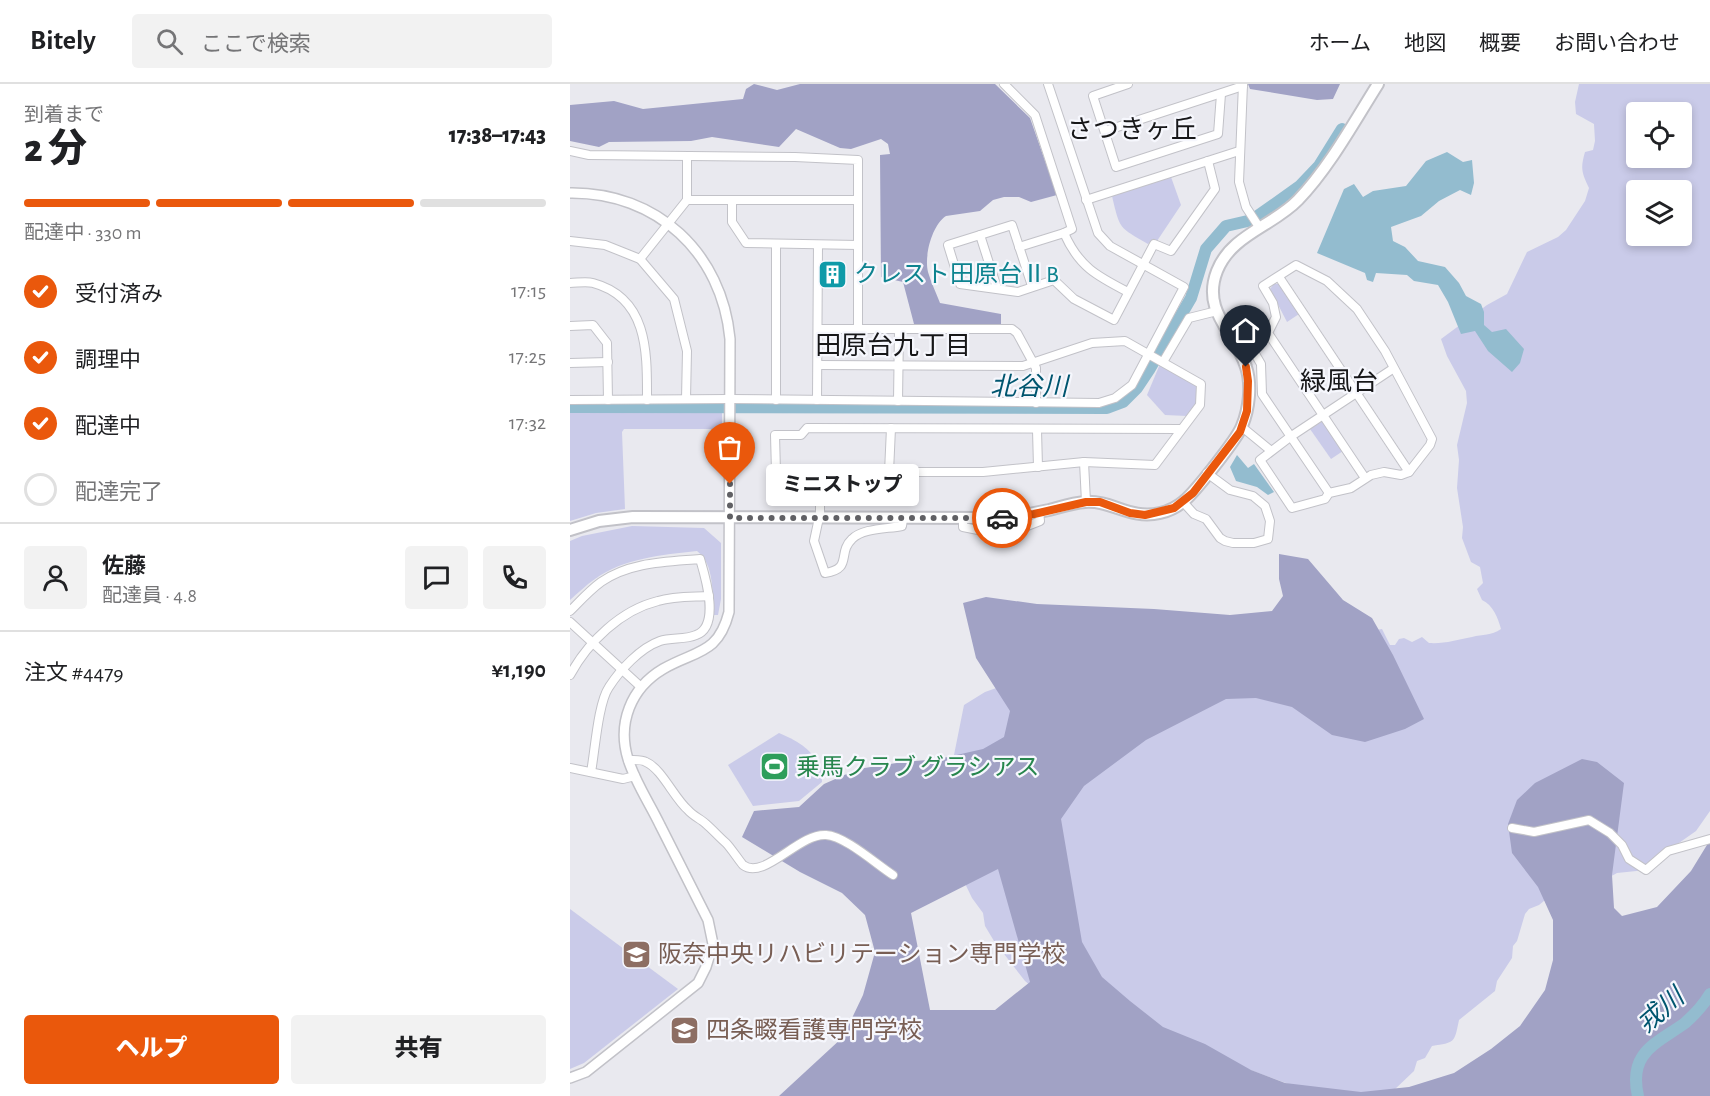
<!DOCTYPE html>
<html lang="ja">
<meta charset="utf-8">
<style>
:root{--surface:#fff;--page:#f2f2f2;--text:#202124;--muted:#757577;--line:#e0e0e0;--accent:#ea580c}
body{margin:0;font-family:"Alegreya Sans","Noto Sans JP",sans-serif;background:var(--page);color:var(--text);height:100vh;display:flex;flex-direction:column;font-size:22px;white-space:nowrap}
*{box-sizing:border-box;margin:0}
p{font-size:20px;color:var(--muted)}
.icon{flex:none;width:33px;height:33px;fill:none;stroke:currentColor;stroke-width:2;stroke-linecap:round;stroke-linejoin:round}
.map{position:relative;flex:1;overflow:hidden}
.panel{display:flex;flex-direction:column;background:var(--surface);width:570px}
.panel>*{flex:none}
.controls{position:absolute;left:1056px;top:18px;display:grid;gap:12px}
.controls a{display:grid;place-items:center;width:66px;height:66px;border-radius:6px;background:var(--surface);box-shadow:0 3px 9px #0003;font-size:30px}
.pin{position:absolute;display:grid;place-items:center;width:51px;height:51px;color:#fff;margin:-62px -26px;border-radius:50% 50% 50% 0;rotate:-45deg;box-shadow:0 0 6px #0007}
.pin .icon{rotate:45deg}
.courier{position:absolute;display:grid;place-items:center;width:60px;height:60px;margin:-30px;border:4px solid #ea580c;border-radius:50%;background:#fff;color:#222;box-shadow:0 2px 8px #0007}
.bubble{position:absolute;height:42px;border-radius:6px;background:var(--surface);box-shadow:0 3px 9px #0003;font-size:20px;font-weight:800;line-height:42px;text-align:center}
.summary em{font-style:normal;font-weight:800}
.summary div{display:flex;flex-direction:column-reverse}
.summary{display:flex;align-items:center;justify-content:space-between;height:102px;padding:0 24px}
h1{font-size:39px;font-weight:800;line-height:45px}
.bar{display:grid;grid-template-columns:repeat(4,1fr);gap:9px 6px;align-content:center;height:72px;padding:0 24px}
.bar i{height:8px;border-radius:4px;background:var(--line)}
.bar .current{background:var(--accent)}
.bar p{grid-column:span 4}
.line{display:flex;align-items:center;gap:15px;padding:0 24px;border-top:2px solid var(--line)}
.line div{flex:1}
.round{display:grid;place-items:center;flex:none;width:63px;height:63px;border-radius:6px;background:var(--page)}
ol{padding:0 24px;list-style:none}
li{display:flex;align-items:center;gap:18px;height:66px}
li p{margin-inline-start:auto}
li .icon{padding:6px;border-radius:50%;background:var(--accent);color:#fff;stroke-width:4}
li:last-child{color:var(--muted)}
li i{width:33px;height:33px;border:3px solid var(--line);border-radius:50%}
.cta{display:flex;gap:12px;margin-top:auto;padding:12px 24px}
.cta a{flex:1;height:69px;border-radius:6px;background:var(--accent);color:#fff;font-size:24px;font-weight:800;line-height:69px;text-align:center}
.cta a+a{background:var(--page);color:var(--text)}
header{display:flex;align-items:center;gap:36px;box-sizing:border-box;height:84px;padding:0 30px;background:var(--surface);border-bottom:2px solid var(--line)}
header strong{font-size:28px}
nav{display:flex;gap:33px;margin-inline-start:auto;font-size:21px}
.search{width:420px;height:54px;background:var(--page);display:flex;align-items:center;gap:15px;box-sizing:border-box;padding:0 21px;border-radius:6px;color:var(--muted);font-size:22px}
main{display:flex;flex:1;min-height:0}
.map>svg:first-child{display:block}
.green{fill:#cacbe9;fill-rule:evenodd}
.forest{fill:#a1a2c5;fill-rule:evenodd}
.water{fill:#93bccf}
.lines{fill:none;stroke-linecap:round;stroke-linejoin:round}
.river{stroke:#93bccf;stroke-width:12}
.minor-casing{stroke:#c2c2c8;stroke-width:10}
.tertiary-casing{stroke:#c2c2c8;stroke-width:12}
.secondary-casing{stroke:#c2c2c8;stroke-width:14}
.minor{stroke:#fff;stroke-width:8}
.tertiary{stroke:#fff;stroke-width:9}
.secondary{stroke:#fff;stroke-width:10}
.done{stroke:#606064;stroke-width:6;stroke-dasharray:0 10.8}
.route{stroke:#ea580c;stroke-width:8}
.labels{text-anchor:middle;stroke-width:4.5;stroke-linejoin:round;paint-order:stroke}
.culture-label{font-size:24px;fill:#0d838f;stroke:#f6f7fd;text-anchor:start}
.leisure-label{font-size:24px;fill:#27864d;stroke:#f6f7fd;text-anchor:start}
.education-label{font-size:24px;fill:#785e54;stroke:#f6f7fd;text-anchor:start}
.neighbourhood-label{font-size:26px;fill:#171719;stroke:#f6f7fd}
.water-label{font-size:26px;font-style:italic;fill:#00556f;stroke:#f6f7fd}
</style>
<header>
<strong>Bitely</strong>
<div class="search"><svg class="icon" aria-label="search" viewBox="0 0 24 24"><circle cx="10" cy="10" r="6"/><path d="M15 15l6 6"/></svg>ここで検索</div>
<nav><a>ホーム</a><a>地図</a><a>概要</a><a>お問い合わせ</a></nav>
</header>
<main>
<section class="panel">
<div class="summary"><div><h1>2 分</h1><p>到着まで</p></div><em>17:38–17:43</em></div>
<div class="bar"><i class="current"></i><i class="current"></i><i class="current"></i><i></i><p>配達中 · 330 m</p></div>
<ol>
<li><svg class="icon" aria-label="check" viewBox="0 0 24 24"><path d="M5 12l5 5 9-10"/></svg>受付済み<p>17:15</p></li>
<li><svg class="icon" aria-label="check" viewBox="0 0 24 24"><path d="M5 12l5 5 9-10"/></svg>調理中<p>17:25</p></li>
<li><svg class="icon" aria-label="check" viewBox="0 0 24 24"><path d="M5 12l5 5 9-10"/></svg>配達中<p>17:32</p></li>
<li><i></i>配達完了</li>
</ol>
<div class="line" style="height:108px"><a class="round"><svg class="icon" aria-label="person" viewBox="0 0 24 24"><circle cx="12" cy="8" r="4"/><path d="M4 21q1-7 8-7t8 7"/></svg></a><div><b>佐藤</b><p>配達員 · 4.8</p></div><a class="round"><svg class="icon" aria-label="chat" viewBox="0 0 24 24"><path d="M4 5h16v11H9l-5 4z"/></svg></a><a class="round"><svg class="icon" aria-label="phone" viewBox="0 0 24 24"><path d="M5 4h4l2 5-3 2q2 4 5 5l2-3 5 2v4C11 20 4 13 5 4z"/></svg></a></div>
<div class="line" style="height:78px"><div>注文 #4479</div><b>¥1,190</b></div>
<div class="cta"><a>ヘルプ</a><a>共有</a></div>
</section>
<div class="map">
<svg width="1140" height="1012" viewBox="0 0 1140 1012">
<rect width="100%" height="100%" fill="#e9e9ef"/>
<g class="green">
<path d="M1009,0H1140V727L1126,747L1079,780L1076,786L1047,789L1038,794L980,812L969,821L959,825L955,830L947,857L943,862L942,874L927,897L925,907L889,936C884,960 885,958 862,962L855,974L847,977L844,987L823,1007L751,1012L467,907L455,897L424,857L415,842L413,829L402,814L388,785L381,686L394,621L415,608L432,602L800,547L812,545L820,561H825L829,555L834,554L842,558L852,553L859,559C874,560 887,556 902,553C913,550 921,552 931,545C928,534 923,521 912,516L907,505L913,499L910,483L901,478L892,454L893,443L887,404L889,376L887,361L897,319L896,307L877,272L871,255L917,221L937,210L957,168L988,153L996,146L1015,117L1019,104C1012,89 1010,85 1015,68L1023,66L1025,57L1024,40L1006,30L1005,18ZM1066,28H1112V74H1066ZM1066,106H1112V152H1066Z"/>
<path d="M601,93L611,121L587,157L583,155L578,160C549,143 550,146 542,112Z"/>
<path d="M704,200H710L729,230L717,238L700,205Z"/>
<path d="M590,280L628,303L627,320L617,332L595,331L577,311Z"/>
<path d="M0,327L152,328V345H54L52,348L55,425L26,429L0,437Z"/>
<path d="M753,337L773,367L761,375L740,345Z"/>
<path d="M62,442L134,444L151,459V515L148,531H144C142,511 145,480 127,467C92,471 54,474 25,495C16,501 8,509 0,516V457L12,452Z"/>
<path d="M209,649C231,658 252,671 252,698L229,717L183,722L158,681Z"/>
<path d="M0,825L108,905L14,979L0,985Z"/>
</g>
<g class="forest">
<path d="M184,0L207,6L230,0H425L460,34L487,111L461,118L449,113H434L423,116L410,127L376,132C362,141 354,172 358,188C361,198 366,209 370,219L431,230V242L344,240L333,198L311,193L310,71L320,70L318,60L311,55L281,65L270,64L226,45L209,63L142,53L121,57L39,58L29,63L0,57V21L44,17L73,25L173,15L176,5Z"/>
<path d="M678,0H770L763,15L747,16L680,5Z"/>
<path d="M709,470L738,475L773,516L802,534L823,571L854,635L835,645L795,658L762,651L722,623L686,614L656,615L576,656L514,702L491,735L512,858L532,893L560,917L593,943L635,960L681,986L715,999L791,1008L839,1003L884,989L921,965L950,942L975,906L983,876V836L968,803L942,769L938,740L947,716L965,699L1012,675L1027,678L1054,699L1042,791L1044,824L1052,832L1087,823L1121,787L1140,756V1012H209L273,953L293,911L305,868L295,831L272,809L230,788L172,753L184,727L229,723L254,700L288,685L333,678L369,675L413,665L434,653L440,627L406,574L393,519L416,513L467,520L584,525L660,531L702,527L713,512L709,495ZM428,785L460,898L425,926H360L341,829Z"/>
</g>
<g class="water">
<path d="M877,68L893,78L902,76L904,99L901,111L890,106L869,117L851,132L821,143L823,157L835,163L848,177L875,183L889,199L896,212L911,220L914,228V241L922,248L936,245L954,265L950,279L942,288L918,267L905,247L891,250L878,218L868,201L844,197L837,191L806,189L803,198L797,196L795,189L747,169L774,105L784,100L793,113L803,107L836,102L856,77Z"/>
<path d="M667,371L678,384L684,380L704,408L698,411L687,403L666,397L660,383Z"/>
</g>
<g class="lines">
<g class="river">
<path d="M0,323L537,324L553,318L567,304L579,286L621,214L636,165L656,142L682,136L730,102L749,82L772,45"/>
<path d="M1068,1012C1058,968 1086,960 1115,939C1124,931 1134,920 1140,910"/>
</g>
<defs>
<g id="minor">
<path d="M434,0L465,31L502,145L494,149L449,163"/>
<path d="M558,0L523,12L546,83L648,50L651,10"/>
<path d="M673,0L669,98L676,123L689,143"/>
<path d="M535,47L673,2"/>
<path d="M0,67L19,71L225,73L288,76V245"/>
<path d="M117,72V116"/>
<path d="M162,116V138L176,159L288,161"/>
<path d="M516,116L669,67"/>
<path d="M494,149C509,183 527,192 558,208"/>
<path d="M410,151L427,204"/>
<path d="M0,157L35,161L70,175L104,215L117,267L116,315"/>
<path d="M70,175L117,116H288"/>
<path d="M709,193L839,388"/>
<path d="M0,199C7,199 16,197 23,199C79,214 77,270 77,316"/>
<path d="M462,202L442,141L378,161L390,200L448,208L484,196L504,215L544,236L584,160L601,167L645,105L638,77"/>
<path d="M0,242L23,241L37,259L38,316"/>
<path d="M248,245H442L447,249L466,284V319"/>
<path d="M698,249L681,263L691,280L692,310L759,409"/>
<path d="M593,278L619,234L647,227"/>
<path d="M0,279L38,278"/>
<path d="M248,281L453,282L522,259L555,257L631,300L630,321L585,381L514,378L413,388H206L205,351H231L237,344L611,345"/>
<path d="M0,316L160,315L529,319L545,314L562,301L614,203L540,162L528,149L478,0"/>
<path d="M206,316V160"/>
<path d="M247,316L248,161"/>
<path d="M328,317L329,245"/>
<path d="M672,343L700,366"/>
<path d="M467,346L468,383"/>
<path d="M514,378L516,418"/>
<path d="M250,388V429L244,457L255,489C283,485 267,469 282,455C293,444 317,445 332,442L333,435"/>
<path d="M319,388L321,344"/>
<path d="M795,394C763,346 730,297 698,249L706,233L703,219L693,202L726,181L757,197L787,225L815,267L862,355L860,361L839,388L831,391L814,388L801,391L781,404L759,409L755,415L722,424L690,376L720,353L824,284"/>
<path d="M613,418L624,430L636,435L650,454L655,457L663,459H684L698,455L700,437L695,422L683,412L660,406L637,389"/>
<path d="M393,435V443L408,446L430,442L447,446L470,437L469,428"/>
<path d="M0,527C10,517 20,506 31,498C60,478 96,478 130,475C135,492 151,542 126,551C115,556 101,553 90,557C70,564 50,586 39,603C28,619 25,667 21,688"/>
<path d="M0,538L71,603"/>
<path d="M0,591C18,558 51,526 88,517C104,512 122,513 139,512"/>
<path d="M58,676C63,676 71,675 76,678C92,685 104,714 118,726C123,732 131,735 136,740C143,746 149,753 156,759C161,764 170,778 173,781C194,797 229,749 256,751C275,752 306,780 323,791"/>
<path d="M0,684L53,695L65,692"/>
<path d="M942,744L964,748L1019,736L1040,749L1052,761L1059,775L1076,786L1098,767L1140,755"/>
</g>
<path id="tertiary" d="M0,109C87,108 152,169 160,255L159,528C148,571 126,566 93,585C61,604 47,639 58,675C65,698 80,720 90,741C106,773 122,804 138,836L143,860L136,883L128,899L16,988L0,994"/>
<path id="secondary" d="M0,446L29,437L63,433L425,434C443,433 461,430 479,426C491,423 502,419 515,418C542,416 560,436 590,429C599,427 607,423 614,417C625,408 667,355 672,342C679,325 682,301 676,283C666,249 631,228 647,187C661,151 703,142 728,116C759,84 784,38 808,0"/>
</defs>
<use href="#minor" class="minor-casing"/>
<use href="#tertiary" class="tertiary-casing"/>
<use href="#secondary" class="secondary-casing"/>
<use href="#minor" class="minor"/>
<use href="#tertiary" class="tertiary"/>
<use href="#secondary" class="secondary"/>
</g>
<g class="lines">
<path class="done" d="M160,400V434H432"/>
<path class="route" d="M432,434L464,430L516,418H530L560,429L575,431L604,424L623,409L670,348L677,327L678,297L676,283"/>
</g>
<defs>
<symbol id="building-square" viewBox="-11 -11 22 22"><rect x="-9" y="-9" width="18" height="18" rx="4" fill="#0f9aa8" stroke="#f6f7fd"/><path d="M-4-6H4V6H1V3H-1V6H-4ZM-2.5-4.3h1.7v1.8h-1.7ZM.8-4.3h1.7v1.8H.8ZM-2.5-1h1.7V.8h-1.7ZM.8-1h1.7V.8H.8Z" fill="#fff"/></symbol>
<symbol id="stadium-square" viewBox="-11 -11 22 22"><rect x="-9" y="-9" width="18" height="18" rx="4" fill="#2e9e5b" stroke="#f6f7fd"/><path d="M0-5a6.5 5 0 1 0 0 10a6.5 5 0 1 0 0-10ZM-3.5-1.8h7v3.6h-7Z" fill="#fff"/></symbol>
<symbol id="university-square" viewBox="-11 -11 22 22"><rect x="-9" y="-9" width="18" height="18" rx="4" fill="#8d6e63" stroke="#f6f7fd"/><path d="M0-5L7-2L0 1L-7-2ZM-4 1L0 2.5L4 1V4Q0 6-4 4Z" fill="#fff"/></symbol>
</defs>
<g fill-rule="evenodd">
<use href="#building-square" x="246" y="174" width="33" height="33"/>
<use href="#stadium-square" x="188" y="666" width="33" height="33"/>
<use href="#university-square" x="50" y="854" width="33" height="33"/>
<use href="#university-square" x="98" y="930" width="33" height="33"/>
</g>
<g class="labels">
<g class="culture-label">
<text x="284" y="198">クレスト田原台ⅡB</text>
</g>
<g class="leisure-label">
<text x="226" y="691">乗馬クラブ グラシアス</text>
</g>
<g class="education-label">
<text x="88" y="878">阪奈中央リハビリテーション専門学校</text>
<text x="136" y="954">四条畷看護専門学校</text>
</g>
<g class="neighbourhood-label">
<text x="562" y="54">さつきヶ丘</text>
<text x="323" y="270">田原台九丁目</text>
<text x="769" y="306">緑風台</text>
</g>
<g class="water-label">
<text x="459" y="311">北谷川</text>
<text transform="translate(1090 926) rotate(-41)" y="9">戎川</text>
</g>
</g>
</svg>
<div class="controls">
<a><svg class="icon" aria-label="locate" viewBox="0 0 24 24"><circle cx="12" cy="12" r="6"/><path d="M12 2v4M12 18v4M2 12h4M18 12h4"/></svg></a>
<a><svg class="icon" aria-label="layers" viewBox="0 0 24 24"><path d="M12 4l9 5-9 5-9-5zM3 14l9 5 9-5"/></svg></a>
</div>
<div class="pin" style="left:160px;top:400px;background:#ea580c"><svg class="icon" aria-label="bag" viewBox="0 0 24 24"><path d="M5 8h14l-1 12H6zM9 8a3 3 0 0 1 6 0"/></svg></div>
<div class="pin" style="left:676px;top:283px;background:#1f2937"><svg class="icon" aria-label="home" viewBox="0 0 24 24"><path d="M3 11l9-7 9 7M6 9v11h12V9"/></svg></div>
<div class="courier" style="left:432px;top:434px"><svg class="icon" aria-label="car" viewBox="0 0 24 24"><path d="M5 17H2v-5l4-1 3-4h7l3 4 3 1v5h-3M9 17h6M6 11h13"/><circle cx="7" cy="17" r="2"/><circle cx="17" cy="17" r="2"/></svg></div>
<div class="bubble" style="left:196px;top:380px;width:153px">ミニストップ</div>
</div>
</main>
